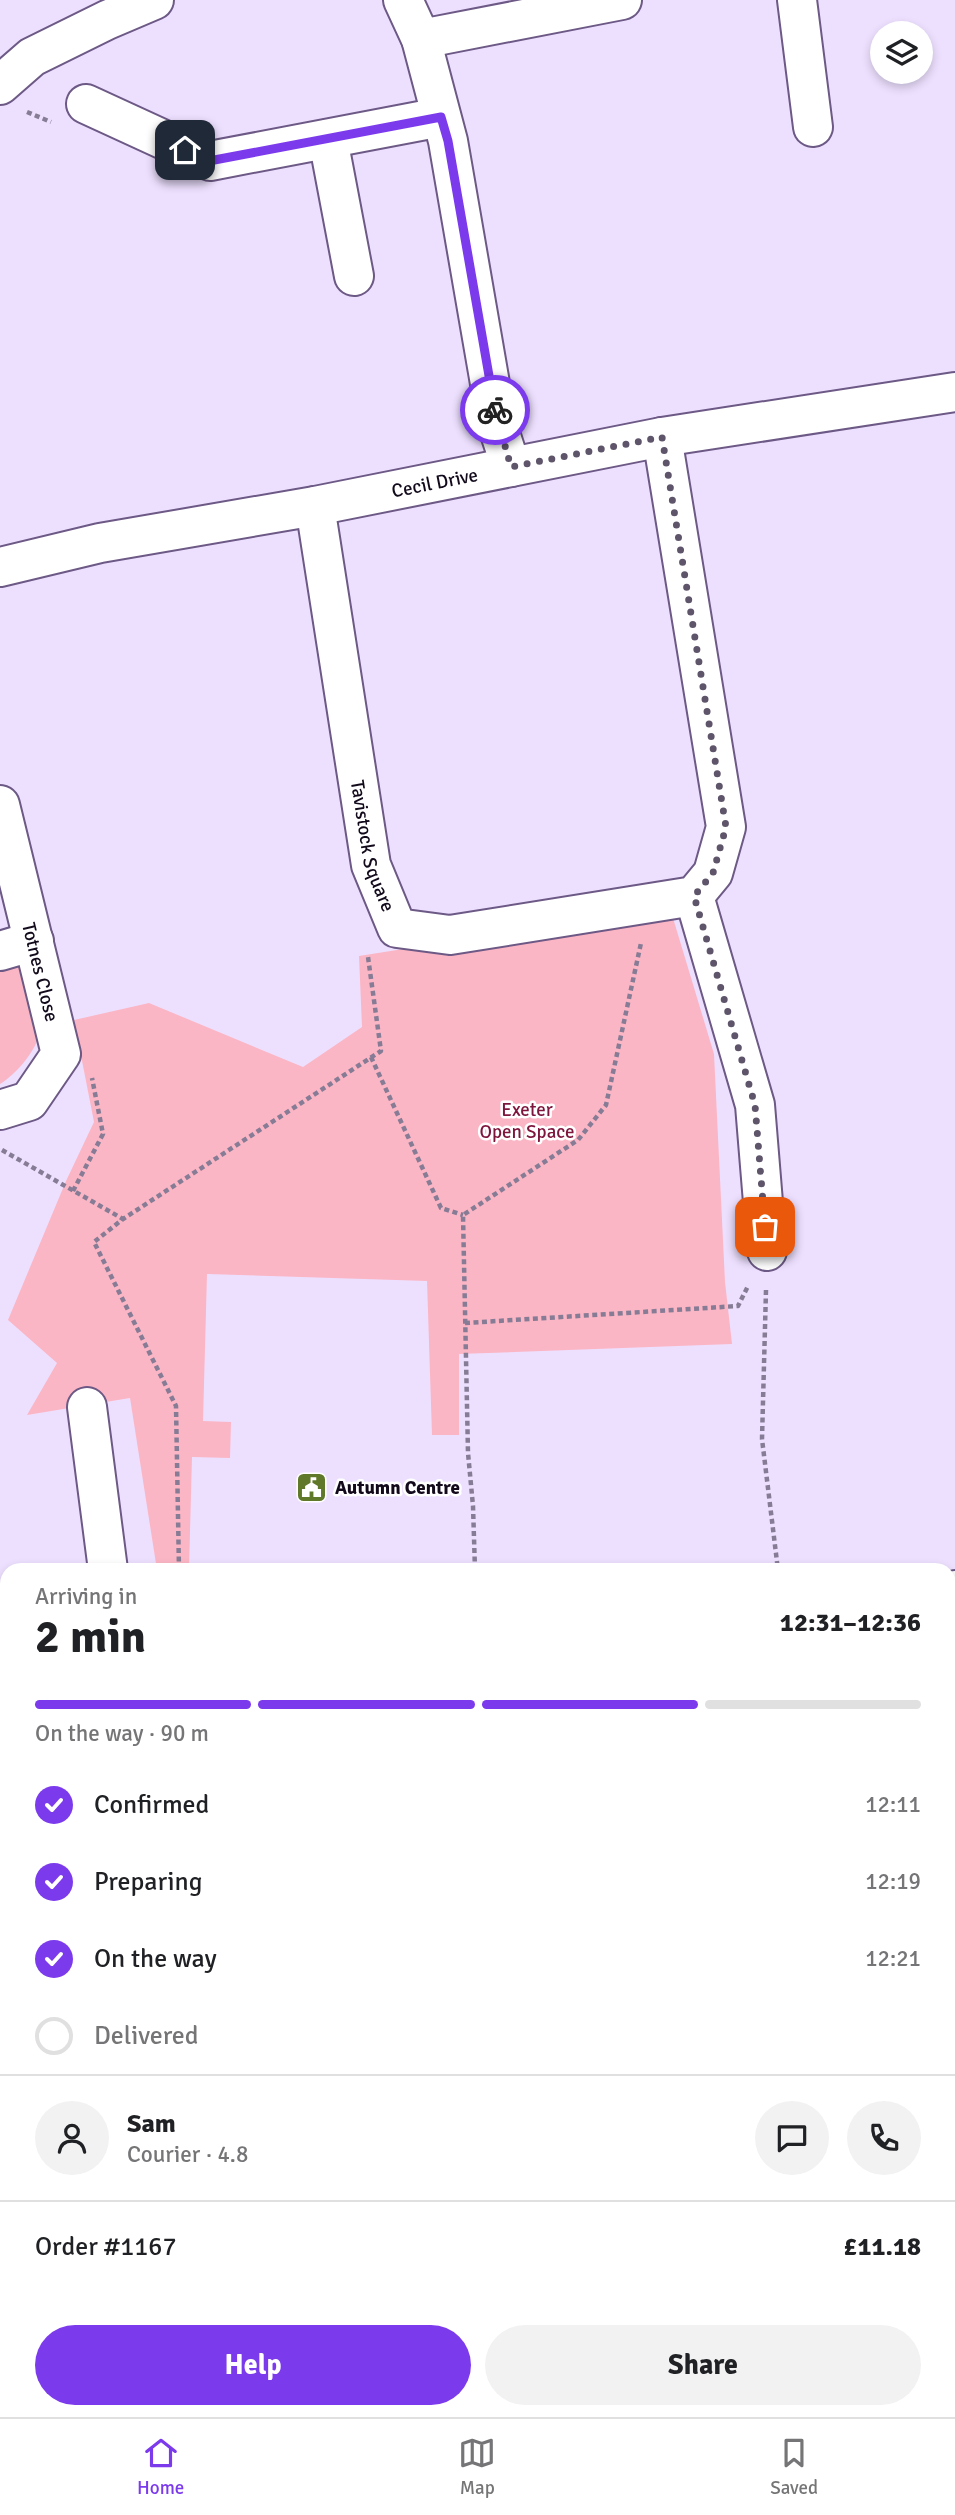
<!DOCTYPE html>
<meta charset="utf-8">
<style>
:root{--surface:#fff;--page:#f2f2f2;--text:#202124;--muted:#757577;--line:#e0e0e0;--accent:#7c3aed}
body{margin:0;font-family:Signika,sans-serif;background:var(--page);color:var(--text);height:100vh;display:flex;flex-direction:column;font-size:26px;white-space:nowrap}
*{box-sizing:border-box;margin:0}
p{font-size:23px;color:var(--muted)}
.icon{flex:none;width:38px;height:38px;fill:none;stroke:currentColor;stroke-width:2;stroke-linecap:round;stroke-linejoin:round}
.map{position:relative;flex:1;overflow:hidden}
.panel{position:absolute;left:0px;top:1563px;width:956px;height:856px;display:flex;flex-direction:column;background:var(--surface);border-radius:21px 21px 0 0;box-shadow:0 4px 10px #0003}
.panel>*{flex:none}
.controls{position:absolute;left:870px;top:21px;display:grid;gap:14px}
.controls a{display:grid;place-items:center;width:63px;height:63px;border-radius:50%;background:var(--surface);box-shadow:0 4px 10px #0003;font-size:35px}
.pin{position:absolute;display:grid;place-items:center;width:60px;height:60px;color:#fff;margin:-30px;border-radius:14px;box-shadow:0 4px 10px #0006}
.courier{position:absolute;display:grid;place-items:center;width:70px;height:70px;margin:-35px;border:5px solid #7c3aed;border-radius:50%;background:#fff;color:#222;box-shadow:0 2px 9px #0007}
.overview em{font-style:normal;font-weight:700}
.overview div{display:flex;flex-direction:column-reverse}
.overview{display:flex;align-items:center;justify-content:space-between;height:119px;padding:0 35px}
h1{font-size:46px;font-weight:700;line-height:52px}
.bar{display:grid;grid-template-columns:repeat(4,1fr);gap:10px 7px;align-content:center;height:84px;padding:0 35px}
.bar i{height:9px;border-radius:5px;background:var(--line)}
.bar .selected{background:var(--accent)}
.bar p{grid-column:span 4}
.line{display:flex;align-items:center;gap:18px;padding:0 35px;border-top:2px solid var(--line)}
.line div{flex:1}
.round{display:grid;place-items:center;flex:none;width:74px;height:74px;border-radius:37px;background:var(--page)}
ol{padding:0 35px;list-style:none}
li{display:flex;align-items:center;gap:21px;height:77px}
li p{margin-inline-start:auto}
li .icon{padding:7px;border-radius:50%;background:var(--accent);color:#fff;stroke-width:4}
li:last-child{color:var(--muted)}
li i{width:38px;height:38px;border:4px solid var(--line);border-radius:50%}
.primary-button{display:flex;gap:14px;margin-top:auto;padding:14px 35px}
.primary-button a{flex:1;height:80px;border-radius:42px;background:var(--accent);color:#fff;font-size:28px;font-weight:700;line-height:80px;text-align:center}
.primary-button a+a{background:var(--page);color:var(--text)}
.menu{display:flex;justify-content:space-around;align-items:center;height:98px;border-top:2px solid var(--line);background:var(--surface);font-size:19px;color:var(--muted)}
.menu a{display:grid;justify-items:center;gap:4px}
.menu .selected{color:var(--accent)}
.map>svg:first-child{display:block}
.built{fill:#dfd1f4}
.green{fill:#fbb6c5}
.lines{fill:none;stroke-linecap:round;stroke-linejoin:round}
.minor-casing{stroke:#6d5985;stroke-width:42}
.path{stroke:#877c95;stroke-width:4.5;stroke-dasharray:5 3.5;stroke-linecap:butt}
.minor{stroke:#fff;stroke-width:38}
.done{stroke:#5f556b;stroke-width:7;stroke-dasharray:0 12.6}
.route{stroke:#7c3aed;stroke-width:9}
.labels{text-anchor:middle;stroke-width:5;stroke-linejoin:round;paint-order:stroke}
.street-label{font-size:19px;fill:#120a1b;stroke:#fff}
.park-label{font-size:19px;fill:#7d153c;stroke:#fff}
.poi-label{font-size:19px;font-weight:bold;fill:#120a1b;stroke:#fff;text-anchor:start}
</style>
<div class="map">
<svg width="955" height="2417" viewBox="0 0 955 2417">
<rect width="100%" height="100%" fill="#ede0ff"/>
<path class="built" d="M955,2075V2417H759L755,2412H948V2082Z"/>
<g class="green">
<path d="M630,913L673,918L714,1054L725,1282L732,1344L459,1354V1435H432L427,1281L207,1274L203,1421L231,1422L230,1458L192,1457L189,1570H157L130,1398L27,1415L57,1363L8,1320L66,1181L94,1122L74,1020L149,1003L303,1067L362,1027L359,956Z"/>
<path d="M0,961L20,964C27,982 36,1002 40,1022C44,1043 17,1074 0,1084Z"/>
</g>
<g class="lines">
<defs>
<g id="minor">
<path d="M403,0L421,39L448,141L497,424L511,467"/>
<path d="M797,0L813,127"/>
<path d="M421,39L622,0"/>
<path d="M0,85L32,57L107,20L154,0"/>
<path d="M86,104L210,161L441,117"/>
<path d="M328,139L354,276"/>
<path id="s1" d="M315,506L371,865L397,928L450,935L694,896L713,873L726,827L662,437"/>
<path id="s2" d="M0,567L100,543L315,506L662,437L955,392"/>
<path id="s3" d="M0,805L61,1054L29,1101L0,1110"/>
<path d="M694,896L755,1105L767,1251"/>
<path d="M0,951L34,941"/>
<path d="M87,1407L108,1570"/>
<path d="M948,1594L955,1590"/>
<path d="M0,1681L7,1680"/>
<path d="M0,2051L7,2053"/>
<path d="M0,2153L7,2138"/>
<path d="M948,2395L955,2390"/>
<path d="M687,2412L690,2417"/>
<path d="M251,2417L256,2412"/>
</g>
</defs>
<use href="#minor" class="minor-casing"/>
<g class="path">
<path d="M27,112L51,122"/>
<path d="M371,1057L441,1208L463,1215"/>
<path d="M2,1150L123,1219"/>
<path d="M73,1191L103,1134L92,1078"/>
<path d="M766,1290L762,1439L778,1570"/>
<path d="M465,1323L738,1306L748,1286"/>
<path d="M179,1570L176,1406L94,1242L123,1219L381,1051L368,957"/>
<path d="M475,1570L473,1506L468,1453L463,1215L578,1140L606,1105L641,943"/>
<path d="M948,1938L955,1939"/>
</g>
<use href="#minor" class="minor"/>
</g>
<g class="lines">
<path class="done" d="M495,410L511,467L662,437L726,827L713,873L694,896L755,1105L765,1227"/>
<path class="route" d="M185,150L209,161L441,117L448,141L495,410"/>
</g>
<defs>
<symbol id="civic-square" viewBox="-11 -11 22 22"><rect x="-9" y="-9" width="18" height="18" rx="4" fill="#60782a" stroke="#fff"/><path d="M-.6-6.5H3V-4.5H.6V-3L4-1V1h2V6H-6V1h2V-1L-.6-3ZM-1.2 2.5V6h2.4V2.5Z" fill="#fff"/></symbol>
</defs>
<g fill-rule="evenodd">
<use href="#civic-square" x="294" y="1470" width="35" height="35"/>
</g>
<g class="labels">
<g class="street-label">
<text dy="7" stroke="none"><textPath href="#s2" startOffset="443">Cecil Drive</textPath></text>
<text dy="7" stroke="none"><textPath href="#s1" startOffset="345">Tavistock Square</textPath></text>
<text dy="7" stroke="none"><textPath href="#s3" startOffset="172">Totnes Close</textPath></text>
</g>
<g class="park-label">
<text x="527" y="1116">Exeter<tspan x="527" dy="22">Open Space</tspan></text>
</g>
<g class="poi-label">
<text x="335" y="1494">Autumn Centre</text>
</g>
</g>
</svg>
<div class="controls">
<a><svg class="icon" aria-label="layers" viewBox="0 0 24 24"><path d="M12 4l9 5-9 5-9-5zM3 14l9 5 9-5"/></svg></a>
</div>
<div class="pin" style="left:765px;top:1227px;background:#ea580c"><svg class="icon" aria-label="bag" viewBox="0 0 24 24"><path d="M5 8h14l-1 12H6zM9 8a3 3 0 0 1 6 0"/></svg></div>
<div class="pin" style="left:185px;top:150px;background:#1f2937"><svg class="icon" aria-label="home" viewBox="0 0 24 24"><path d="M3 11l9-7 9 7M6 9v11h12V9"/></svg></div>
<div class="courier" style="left:495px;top:410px"><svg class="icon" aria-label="bike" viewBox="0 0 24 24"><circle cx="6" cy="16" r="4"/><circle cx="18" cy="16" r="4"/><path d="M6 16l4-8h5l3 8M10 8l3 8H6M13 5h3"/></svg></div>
<section class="panel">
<div class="overview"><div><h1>2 min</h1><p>Arriving in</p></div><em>12:31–12:36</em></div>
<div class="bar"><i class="selected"></i><i class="selected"></i><i class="selected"></i><i></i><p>On the way · 90 m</p></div>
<ol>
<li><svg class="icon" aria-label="check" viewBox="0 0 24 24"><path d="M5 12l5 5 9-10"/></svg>Confirmed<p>12:11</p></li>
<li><svg class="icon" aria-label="check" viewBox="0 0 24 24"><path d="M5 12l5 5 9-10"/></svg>Preparing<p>12:19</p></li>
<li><svg class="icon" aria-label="check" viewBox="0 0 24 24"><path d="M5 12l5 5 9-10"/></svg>On the way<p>12:21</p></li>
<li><i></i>Delivered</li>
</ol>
<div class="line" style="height:126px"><a class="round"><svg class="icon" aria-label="person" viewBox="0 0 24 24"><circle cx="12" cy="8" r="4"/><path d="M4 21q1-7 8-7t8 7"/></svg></a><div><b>Sam</b><p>Courier · 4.8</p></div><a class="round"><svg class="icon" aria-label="chat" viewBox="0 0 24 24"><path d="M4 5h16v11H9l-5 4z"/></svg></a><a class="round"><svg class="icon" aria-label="phone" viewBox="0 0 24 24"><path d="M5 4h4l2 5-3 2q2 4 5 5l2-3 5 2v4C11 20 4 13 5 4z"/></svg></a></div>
<div class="line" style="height:91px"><div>Order #1167</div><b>£11.18</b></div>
<div class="primary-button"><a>Help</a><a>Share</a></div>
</section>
</div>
<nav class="menu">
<a class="selected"><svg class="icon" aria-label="home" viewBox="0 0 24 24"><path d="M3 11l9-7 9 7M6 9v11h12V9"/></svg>Home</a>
<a><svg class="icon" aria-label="map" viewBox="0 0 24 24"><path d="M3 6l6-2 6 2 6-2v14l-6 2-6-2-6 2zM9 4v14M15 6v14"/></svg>Map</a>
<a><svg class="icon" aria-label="saved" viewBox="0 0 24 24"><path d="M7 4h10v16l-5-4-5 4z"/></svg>Saved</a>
</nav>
